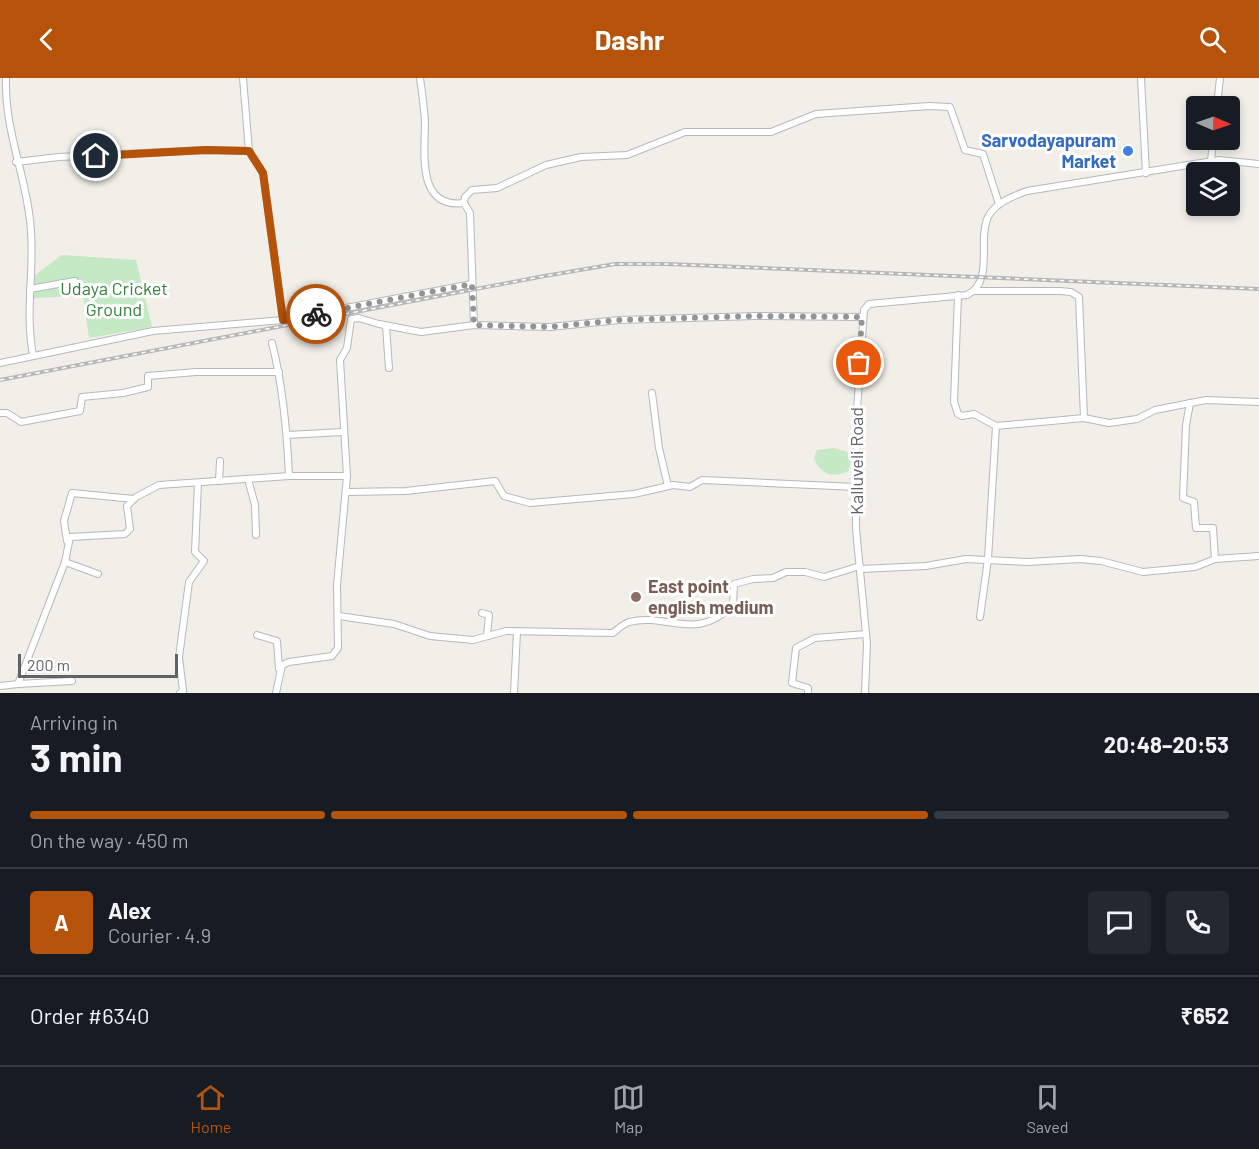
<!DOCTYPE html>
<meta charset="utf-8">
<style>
:root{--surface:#171b24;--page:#242831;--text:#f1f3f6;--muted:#9ea1a6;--line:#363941;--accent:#b45309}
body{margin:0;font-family:Barlow,sans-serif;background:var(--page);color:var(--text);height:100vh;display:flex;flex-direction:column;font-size:22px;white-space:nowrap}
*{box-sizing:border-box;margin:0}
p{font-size:20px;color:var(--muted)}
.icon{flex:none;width:33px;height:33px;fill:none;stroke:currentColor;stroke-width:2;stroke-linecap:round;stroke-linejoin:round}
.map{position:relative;height:615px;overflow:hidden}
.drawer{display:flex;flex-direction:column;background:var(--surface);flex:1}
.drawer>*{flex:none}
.needle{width:39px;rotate:92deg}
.buttons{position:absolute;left:1186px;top:18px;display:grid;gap:12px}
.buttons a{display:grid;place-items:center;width:54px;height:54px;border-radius:6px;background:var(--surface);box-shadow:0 3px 9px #0003;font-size:30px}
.scale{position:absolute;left:18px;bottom:15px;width:160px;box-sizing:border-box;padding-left:6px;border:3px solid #5f6368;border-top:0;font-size:16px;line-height:21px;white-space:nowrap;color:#5f6368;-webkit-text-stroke:4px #fff;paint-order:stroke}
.pin{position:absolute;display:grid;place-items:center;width:51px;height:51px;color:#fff;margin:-26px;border:3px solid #fff;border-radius:50%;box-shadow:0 2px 6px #0007}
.courier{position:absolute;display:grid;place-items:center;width:60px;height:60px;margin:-30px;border:4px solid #b45309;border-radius:50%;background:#fff;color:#222;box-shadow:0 2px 8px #0007}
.headline em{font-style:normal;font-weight:700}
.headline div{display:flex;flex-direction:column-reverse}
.headline{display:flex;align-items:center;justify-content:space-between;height:102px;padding:0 30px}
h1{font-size:39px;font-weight:700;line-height:45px}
.bar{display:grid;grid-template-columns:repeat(4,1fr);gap:9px 6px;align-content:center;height:72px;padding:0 30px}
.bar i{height:8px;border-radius:4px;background:var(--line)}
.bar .on{background:var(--accent)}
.bar p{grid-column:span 4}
.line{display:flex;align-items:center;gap:15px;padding:0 30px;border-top:2px solid var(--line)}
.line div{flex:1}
.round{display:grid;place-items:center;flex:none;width:63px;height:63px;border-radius:6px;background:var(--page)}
header{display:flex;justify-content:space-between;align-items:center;height:78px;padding:0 30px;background:var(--accent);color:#fff;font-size:27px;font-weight:700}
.dock{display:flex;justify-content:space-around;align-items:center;height:84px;border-top:2px solid var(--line);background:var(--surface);font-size:16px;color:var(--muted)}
.dock a{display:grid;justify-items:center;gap:3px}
.dock .on{color:var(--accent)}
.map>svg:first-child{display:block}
.green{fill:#c5e8c5}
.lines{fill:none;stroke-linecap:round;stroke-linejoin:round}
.minor-casing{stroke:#b5b8bc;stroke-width:8}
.minor{stroke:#fff;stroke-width:6}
.rail-casing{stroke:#b6b7b8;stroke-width:4}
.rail{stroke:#fff;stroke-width:1.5;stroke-dasharray:4.5;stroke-linecap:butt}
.done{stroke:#929495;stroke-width:6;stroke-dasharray:0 10.8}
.route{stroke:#b45309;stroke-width:8}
.shop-dot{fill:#3f7fe0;stroke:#fff;stroke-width:2}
.education-dot{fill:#8d6e63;stroke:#fff;stroke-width:2}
.labels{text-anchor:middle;stroke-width:6;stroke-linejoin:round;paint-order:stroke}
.shop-label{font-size:18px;font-weight:bold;fill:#366cbe;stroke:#fff;text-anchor:end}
.park-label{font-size:18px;fill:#348238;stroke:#fff}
.street-label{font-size:18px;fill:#5f6368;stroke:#fff}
.education-label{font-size:18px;font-weight:bold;fill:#785e54;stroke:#fff;text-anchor:start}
</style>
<header><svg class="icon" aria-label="back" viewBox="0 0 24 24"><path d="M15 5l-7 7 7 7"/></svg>Dashr<svg class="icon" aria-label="search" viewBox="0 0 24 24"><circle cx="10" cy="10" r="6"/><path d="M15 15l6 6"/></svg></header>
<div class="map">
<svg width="1259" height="615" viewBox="0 0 1259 615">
<rect width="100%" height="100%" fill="#f1efe8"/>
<g class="green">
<path d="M62,177L136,182L152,249L89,260L83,218L33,220L34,198Z"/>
<path d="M833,370L847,374L851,383L848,393C833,401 820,396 814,380L817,372Z"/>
</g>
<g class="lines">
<defs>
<g id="minor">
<path d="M6,0C4,53 28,102 31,153C34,195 25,235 33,277"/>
<path d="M243,0L249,73L263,95L283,242"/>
<path d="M420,0C422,14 424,28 425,43C425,74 416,131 464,125L470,135L474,247"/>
<path d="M1141,0L1146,95"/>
<path d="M1217,28L1220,0"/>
<path d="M1211,83L1213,62"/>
<path d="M16,84L59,79L205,72L249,73"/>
<path d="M464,125L465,119L472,112L497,110L546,87L581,79L627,77L685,54H771L816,36L929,28L950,29L965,72L983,76L999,126"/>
<path d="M30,211L75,203"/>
<path d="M975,213H1060L1071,214L1079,219L1084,340"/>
<path d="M958,217L954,324L958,336L962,338L974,336L996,348"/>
<path d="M386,248L389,290"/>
<path d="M272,265C283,308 287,353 289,398"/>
<path d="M0,285L153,253L283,242L472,206"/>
<path d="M652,315L659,370L668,408"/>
<path d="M1190,325L1186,347L1183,420L1194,424L1196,450H1213L1215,481"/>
<path d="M0,335H7L21,344L80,333L82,319L123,315L148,309V298L196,294H279"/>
<path d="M287,357L343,354"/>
<path d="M248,401L255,427L256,457"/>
<path d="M219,403L220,383"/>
<path d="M346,414L406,413L495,403L504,418L530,425L634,416L673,407L690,409L702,402L856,409"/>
<path d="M67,463L64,443L72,415L134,421"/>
<path d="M65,484L98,496"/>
<path d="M860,491L926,488L966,481L1028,484L1080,481L1101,483L1143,494L1195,489L1215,481L1259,478"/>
<path d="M482,535L489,537L487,558"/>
<path d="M339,538L394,546L430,558L473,562L506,553L613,555C618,551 623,546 629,544C668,534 695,565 733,527L734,506L753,501L773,500L786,494H805L824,499L860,488"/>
<path d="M980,539L988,481L996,348L1084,340L1109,345L1137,341L1155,332L1206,322L1259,324"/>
<path d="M257,557L277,563L279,591"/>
<path d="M18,606L72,603"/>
<path d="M0,608L18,606L65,484L70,459L125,456L130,451L127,428L136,419L159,407L289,398H347"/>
<path d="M180,615L183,613L179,579L189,504L204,483L195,474L198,405"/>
<path d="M276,615L282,587L289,584L332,578L338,570L337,507L347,398L340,282L347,270L351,241L359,240L379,246L421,254L474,247L550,249L619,242L756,238L862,239"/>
<path d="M514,615L517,554"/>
<path d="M808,615V610L792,605L796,570L815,560L866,556"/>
<path d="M865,615L867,566L856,451V409L857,331L864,232L869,226L967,217C995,203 977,163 988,139C995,125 1013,118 1027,113L1219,82L1259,86"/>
</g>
</defs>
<use href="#minor" class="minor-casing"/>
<use href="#minor" class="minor"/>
<defs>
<path id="rail" d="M0,302L539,199L615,186H668L1259,211"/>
</defs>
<use href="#rail" class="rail-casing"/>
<use href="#rail" class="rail"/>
</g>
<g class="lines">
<path class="done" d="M316,236L472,206L474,247L550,249L619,242L756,238L862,239L859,285"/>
<path class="route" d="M96,78L206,72L249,73L263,95L283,242L316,236"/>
</g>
<circle class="shop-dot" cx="1128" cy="73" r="6"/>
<circle class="education-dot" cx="636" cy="519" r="6"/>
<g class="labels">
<g class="shop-label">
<text x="1116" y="69">Sarvodayapuram<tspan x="1116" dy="21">Market</tspan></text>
</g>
<g class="park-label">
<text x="114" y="217">Udaya Cricket<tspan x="114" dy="21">Ground</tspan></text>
</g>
<g class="street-label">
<text transform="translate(857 383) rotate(-90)" y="6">Kalluveli Road</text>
</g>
<g class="education-label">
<text x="648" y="515">East point<tspan x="648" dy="21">english medium</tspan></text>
</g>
</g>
</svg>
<div class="buttons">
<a><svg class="needle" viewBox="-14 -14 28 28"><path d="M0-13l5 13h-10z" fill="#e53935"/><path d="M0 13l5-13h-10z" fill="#9ea1a6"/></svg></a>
<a><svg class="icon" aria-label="layers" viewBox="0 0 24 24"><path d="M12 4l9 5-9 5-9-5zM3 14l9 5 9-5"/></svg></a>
</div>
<div class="scale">200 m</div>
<div class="pin" style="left:859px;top:285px;background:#ea580c"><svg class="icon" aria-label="bag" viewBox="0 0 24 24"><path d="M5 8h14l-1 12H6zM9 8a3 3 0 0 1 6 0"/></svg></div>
<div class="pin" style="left:96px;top:78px;background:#1f2937"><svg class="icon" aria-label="home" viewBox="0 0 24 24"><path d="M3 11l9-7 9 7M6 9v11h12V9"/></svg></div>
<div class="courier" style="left:316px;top:236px"><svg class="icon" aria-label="bike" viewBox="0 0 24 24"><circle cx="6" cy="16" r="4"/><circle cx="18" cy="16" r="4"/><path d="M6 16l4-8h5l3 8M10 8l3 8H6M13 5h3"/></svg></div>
</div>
<section class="drawer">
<div class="headline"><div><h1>3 min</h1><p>Arriving in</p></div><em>20:48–20:53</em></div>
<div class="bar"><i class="on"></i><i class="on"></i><i class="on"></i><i></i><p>On the way · 450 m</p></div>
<div class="line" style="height:108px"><b class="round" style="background:var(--accent);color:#fff">A</b><div><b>Alex</b><p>Courier · 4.9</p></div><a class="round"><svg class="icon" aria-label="chat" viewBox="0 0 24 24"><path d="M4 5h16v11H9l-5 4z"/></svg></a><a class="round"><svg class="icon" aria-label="phone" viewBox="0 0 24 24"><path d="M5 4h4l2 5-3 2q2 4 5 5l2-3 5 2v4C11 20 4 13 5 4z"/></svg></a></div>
<div class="line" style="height:78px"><div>Order #6340</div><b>₹652</b></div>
</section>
<nav class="dock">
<a class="on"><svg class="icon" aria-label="home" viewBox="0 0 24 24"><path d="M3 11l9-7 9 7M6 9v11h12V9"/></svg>Home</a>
<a><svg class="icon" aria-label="map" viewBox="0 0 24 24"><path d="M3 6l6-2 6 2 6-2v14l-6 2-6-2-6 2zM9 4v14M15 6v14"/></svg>Map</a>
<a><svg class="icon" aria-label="saved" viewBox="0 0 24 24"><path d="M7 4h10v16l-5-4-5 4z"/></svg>Saved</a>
</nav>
